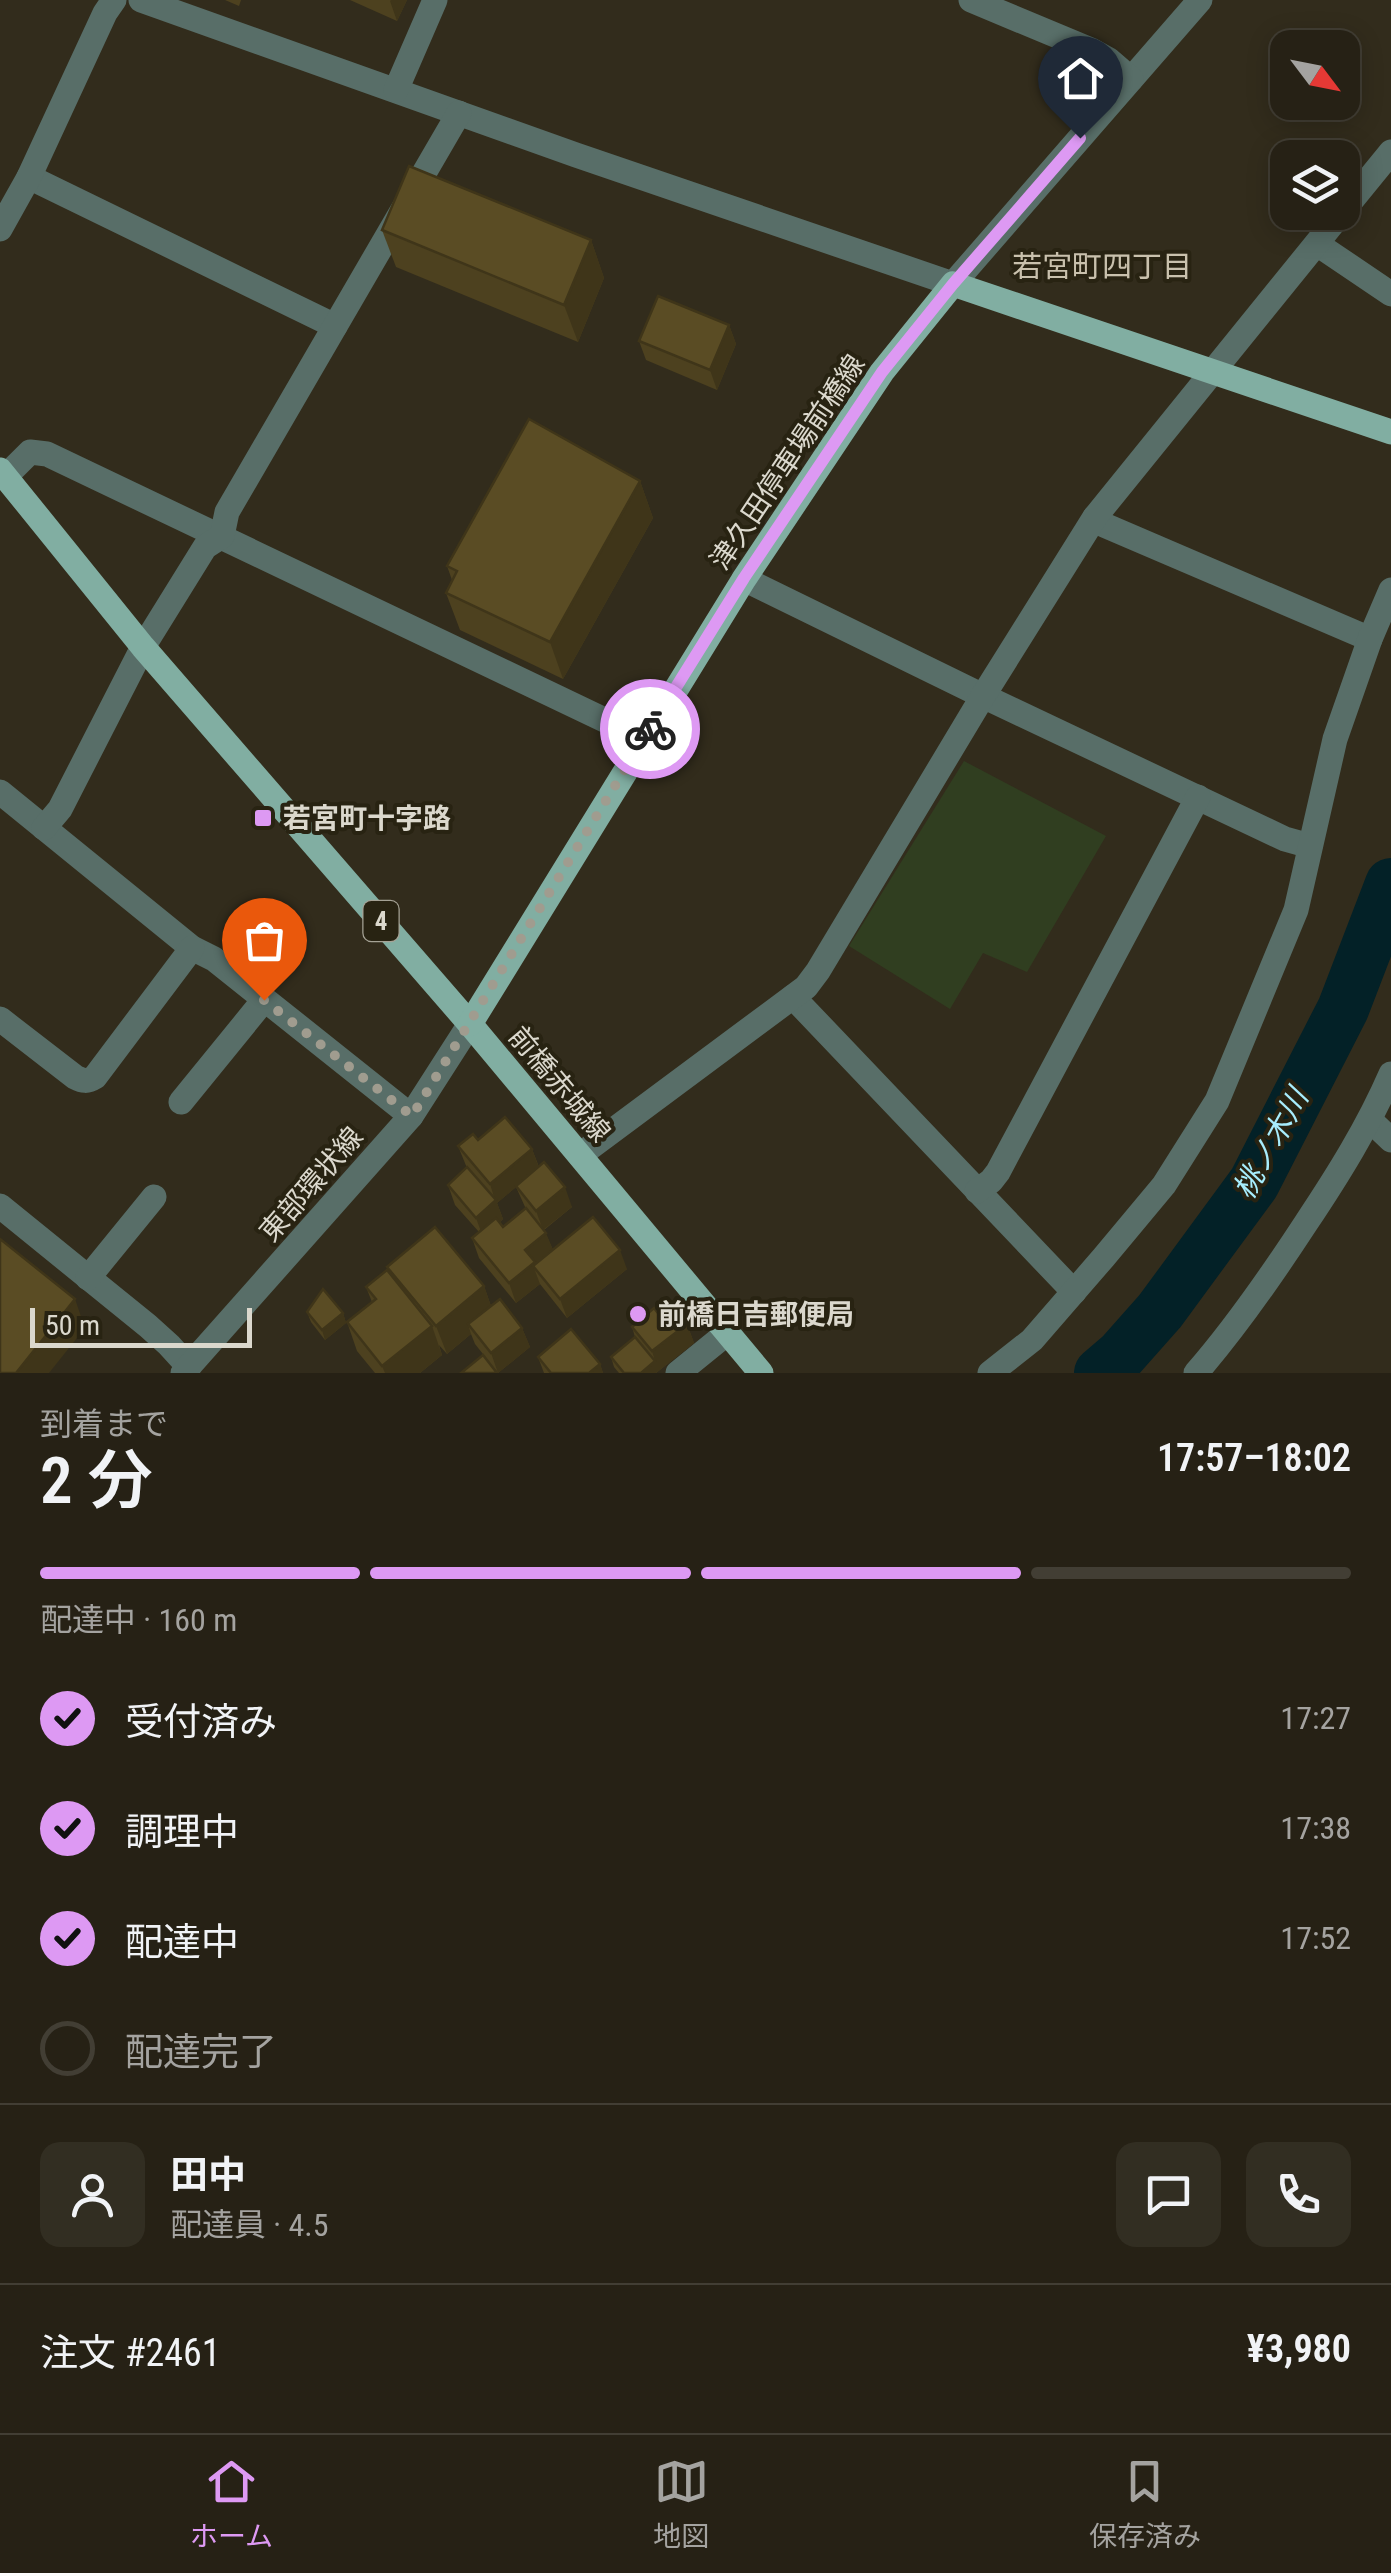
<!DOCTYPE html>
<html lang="ja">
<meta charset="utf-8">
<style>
:root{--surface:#262115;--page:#322e22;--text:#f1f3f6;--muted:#a4a3a0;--line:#423e34;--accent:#dd99f3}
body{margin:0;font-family:"Roboto Condensed","Noto Sans JP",sans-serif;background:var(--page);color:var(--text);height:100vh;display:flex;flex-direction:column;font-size:38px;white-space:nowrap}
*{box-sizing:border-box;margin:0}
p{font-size:32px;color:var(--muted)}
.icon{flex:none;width:55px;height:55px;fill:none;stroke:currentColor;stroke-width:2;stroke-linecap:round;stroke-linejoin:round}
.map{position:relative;height:1373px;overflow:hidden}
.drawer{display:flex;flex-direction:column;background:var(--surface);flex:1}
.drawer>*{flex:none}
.needle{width:65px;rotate:122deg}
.fabs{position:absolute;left:1270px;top:30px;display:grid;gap:20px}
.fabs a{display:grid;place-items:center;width:90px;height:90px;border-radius:20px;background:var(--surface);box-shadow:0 5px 25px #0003,0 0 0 2px var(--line);font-size:50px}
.scale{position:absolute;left:30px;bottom:25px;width:222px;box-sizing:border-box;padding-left:10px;border:5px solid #dbd8cd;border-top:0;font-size:28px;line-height:35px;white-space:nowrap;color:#dbd8cd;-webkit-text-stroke:8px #282312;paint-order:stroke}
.pin{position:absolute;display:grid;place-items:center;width:85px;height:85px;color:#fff;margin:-102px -42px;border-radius:50% 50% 50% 0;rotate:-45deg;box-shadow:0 0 10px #0007}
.pin .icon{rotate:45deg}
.courier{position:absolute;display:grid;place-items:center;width:100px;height:100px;margin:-50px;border:8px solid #dd99f3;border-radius:50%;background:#fff;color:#222;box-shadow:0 2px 12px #0007}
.head em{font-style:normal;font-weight:600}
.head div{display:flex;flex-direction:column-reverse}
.head{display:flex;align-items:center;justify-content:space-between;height:170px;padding:0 40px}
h1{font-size:65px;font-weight:600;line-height:75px}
.bar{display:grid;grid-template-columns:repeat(4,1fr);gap:15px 10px;align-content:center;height:120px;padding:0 40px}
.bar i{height:12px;border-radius:8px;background:var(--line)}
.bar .on{background:var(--accent)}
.bar p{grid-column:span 4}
.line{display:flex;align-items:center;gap:25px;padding:0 40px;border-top:2px solid var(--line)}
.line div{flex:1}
.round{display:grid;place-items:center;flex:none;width:105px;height:105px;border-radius:20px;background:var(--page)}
ol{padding:0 40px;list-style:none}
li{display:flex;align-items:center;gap:30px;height:110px}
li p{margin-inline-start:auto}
li .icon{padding:10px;border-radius:50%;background:var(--accent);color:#111;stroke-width:4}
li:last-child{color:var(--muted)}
li i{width:55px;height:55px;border:5px solid var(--line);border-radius:50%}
.dock{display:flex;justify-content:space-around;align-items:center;height:140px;border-top:2px solid var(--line);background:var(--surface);font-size:28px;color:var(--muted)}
.dock a{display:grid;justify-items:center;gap:5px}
.dock .on{color:var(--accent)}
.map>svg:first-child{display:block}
.green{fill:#303e20}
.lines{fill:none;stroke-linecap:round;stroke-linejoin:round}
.river{stroke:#032127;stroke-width:52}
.minor{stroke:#586e68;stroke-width:25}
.major{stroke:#81aea2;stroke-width:25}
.wall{fill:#4d411f;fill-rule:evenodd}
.shaded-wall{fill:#3f3519}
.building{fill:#5a4c24;stroke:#3f3519;stroke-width:2.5}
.done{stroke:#a09c8f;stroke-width:10;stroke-dasharray:0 18}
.route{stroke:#dd99f3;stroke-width:12}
.poi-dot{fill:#dd99f3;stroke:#282312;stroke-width:4}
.labels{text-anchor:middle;stroke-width:8;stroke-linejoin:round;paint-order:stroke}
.shield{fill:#282312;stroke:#a5a295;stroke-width:2.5}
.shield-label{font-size:25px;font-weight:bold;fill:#dbd8cd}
.street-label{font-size:28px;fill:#dbd8cd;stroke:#282312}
.poi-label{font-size:28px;font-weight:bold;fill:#dbd8cd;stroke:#282312;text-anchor:start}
.neighbourhood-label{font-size:30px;fill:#c9c1ad;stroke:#282312}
.water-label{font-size:30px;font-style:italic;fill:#a7edfd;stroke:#282312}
</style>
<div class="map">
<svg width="1391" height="1373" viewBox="0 0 1391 1373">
<rect width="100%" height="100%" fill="#322c1c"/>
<path class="green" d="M964,761L1106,836L1027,972L983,953L950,1009L849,946Z"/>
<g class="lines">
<path class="river" d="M1100,1373L1121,1355L1160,1311L1254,1183L1343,1009L1391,884"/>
<g class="minor">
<path d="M141,0L576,155L953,284L1200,0"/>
<path d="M971,0L1091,50L1109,60L1131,79"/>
<path d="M396,90L435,0"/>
<path d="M29,177L335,326"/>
<path d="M1342,212L1391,152"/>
<path d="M0,229L29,177L105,13L114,0"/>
<path d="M1317,244L1391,294"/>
<path d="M5,477L30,452L47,454L615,725L642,742"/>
<path d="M1095,517L1104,525L1370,639"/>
<path d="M744,579L983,696L1285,839L1310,846"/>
<path d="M0,792L192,948L214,959L411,1116"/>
<path d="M44,828L60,809L143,647L205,547L222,536L227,512L459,113"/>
<path d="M793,997L1074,1292"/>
<path d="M0,1019L75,1077C83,1081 87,1082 95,1077L192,948"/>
<path d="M181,1102L264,1000"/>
<path d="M1370,1120L1391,1140"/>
<path d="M580,1155L806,987L818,971L983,696L1095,517L1342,212"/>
<path d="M977,1191L991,1181L998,1172L1198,797"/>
<path d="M0,1206L148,1326L169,1345L189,1367"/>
<path d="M88,1278L154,1197"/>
<path d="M183,1373L411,1116L470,1024"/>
<path d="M678,1373L726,1334"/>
<path d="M990,1373L1032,1340L1104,1257L1164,1185L1217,1101L1296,910L1335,739L1370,639L1391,590"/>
<path d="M1196,1373C1237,1326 1272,1275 1306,1223C1338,1175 1368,1127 1391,1074"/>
</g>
<g class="major">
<path d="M0,470L143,647L470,1024L761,1373"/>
<path d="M470,1024L744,579L882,372L953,284L1391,432"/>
</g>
</g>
<g class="wall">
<path d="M225,0H241L239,6Z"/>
<path d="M350,0H407L397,21Z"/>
<path d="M382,230L591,240L604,278L578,342L396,267Z"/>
<path d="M729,325L736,344L717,390L646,360L639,341Z"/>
<path d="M640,481L653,518L563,679L460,630L446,593L452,580L447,566Z"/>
<path d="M478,1140L532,1149L539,1167L572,1207L544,1230L553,1250L627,1269L567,1318L540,1284L516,1303L479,1258L472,1238L479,1232L455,1205L448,1185L467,1168L458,1146ZM516,1187L526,1209L503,1227L499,1223L503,1219L497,1203Z"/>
<path d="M387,1267L484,1286L491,1306L522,1328L530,1347L498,1373L475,1344L471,1334L447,1354L439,1345L442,1355L420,1373H375L357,1351L347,1322L372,1302L366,1287L390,1273Z"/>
<path d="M307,1312L343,1313L346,1323L325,1340L311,1322Z"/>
<path d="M661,1317L687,1324L694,1343L656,1373H619L614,1367L611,1357L635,1337L632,1327Z"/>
<path d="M538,1357L600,1364L603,1373H544Z"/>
</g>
<g class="shaded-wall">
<path d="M391,0H407L397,21L390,1Z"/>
<path d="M591,240L604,278L578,342L564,305Z"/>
<path d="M729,325L736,344L717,390L710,370Z"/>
<path d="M640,481L653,518L563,679L550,642Z"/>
<path d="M532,1149L539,1168L497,1203L503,1219L483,1237L476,1218L495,1200L490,1184Z"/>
<path d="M565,1187L572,1207L543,1230L536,1211Z"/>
<path d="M546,1233L554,1252L534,1268L540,1284L516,1303L509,1283L525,1250Z"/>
<path d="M620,1250L627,1269L567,1318L560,1299Z"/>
<path d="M484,1286L494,1315L468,1324L471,1334L447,1354L436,1326Z"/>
<path d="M75,1299L85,1328L49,1373H16Z"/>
<path d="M343,1313L346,1323L325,1340L322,1330Z"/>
<path d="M687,1324L694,1343L656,1373H641L655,1361L652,1351Z"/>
<path d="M432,1326L442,1355L420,1373H385L382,1366Z"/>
<path d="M522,1328L530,1347L498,1373L491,1353Z"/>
<path d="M600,1364L603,1373H589Z"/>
</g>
<g class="building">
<path d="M409,166L591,240L564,305L382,230Z"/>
<path d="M658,296L729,325L710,370L639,341Z"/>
<path d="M529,419L640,481L550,642L446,593L457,571L447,566Z"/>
<path d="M505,1117L532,1149L490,1184L458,1146L473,1134L478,1140Z"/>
<path d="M544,1162L565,1187L536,1211L516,1186Z"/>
<path d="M467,1167L496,1200L476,1218L448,1185Z"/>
<path d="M526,1208L546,1233L525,1250L535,1262L509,1283L472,1238L496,1218L503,1227Z"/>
<path d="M593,1217L620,1250L560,1299L533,1266Z"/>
<path d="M435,1227L484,1286L436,1326L387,1267Z"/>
<path d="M0,1239L75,1299L16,1373H0Z"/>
<path d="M387,1270L432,1326L382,1366L347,1322L376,1299L366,1287Z"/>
<path d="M323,1289L343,1313L322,1330L307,1312Z"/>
<path d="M500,1299L522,1328L491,1353L468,1324Z"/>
<path d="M674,1307L687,1324L652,1351L632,1327L654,1308L661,1317Z"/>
<path d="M571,1329L600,1364L589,1373H551L538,1357Z"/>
<path d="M635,1337L655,1361L641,1373H624L611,1357Z"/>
<path d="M483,1355L497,1373H461Z"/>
</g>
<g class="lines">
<path class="done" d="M264,1000L412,1116L650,729"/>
<path class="route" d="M650,729L744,578L882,372L953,284L1080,138"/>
</g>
<g class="poi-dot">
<rect x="253" y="808" width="20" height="20" rx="5"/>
<circle cx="638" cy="1314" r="10"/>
</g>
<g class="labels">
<rect class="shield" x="363.5" y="901" width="35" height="40" rx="8"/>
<g class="shield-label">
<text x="381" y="930">4</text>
</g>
<g class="street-label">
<text transform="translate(787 462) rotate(-56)" y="10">津久田停車場前橋線</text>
<text transform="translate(560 1084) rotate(50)" y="10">前橋赤城線</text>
<text transform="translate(311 1184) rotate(-49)" y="10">東部環状線</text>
</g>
<g class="poi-label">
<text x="283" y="828">若宮町十字路</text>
<text x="658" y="1324">前橋日吉郵便局</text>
</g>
<g class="neighbourhood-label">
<text x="1102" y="277">若宮町四丁目</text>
</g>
<g class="water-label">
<text transform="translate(1271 1144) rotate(-61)" y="10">桃ノ木川</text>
</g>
</g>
</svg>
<div class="fabs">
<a><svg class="needle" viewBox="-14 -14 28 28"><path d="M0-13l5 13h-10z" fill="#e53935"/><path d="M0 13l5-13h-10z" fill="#a4a3a0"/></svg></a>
<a><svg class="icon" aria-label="layers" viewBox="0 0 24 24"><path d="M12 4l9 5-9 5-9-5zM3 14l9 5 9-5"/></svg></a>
</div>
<div class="scale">50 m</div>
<div class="pin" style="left:264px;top:1000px;background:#ea580c"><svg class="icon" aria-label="bag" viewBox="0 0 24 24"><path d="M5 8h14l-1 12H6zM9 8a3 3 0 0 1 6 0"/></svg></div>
<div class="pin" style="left:1080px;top:138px;background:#1f2937"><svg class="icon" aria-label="home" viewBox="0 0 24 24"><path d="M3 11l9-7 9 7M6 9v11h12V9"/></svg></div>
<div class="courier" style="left:650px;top:729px"><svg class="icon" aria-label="bike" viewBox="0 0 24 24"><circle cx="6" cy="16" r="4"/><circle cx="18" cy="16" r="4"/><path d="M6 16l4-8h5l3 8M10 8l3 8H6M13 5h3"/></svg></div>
</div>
<section class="drawer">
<div class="head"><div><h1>2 分</h1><p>到着まで</p></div><em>17:57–18:02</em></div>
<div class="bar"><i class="on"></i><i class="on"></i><i class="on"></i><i></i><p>配達中 · 160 m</p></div>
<ol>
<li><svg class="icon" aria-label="check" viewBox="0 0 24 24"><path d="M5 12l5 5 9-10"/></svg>受付済み<p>17:27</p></li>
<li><svg class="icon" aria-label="check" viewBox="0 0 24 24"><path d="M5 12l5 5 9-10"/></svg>調理中<p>17:38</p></li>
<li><svg class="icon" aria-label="check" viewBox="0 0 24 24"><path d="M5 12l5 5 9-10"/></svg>配達中<p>17:52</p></li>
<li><i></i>配達完了</li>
</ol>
<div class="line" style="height:180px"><a class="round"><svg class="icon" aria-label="person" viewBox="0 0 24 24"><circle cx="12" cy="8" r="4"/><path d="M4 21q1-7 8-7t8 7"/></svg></a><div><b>田中</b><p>配達員 · 4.5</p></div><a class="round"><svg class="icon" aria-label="chat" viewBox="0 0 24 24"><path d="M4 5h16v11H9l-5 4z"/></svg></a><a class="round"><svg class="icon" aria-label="phone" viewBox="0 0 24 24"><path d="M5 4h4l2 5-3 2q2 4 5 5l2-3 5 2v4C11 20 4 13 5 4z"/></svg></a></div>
<div class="line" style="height:130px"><div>注文 #2461</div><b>¥3,980</b></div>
</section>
<nav class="dock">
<a class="on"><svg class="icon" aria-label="home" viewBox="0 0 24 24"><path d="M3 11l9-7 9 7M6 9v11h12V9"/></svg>ホーム</a>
<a><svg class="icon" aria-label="map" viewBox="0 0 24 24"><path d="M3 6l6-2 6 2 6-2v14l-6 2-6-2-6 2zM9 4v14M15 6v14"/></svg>地図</a>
<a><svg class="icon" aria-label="saved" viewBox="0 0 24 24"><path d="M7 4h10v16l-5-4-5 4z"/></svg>保存済み</a>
</nav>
